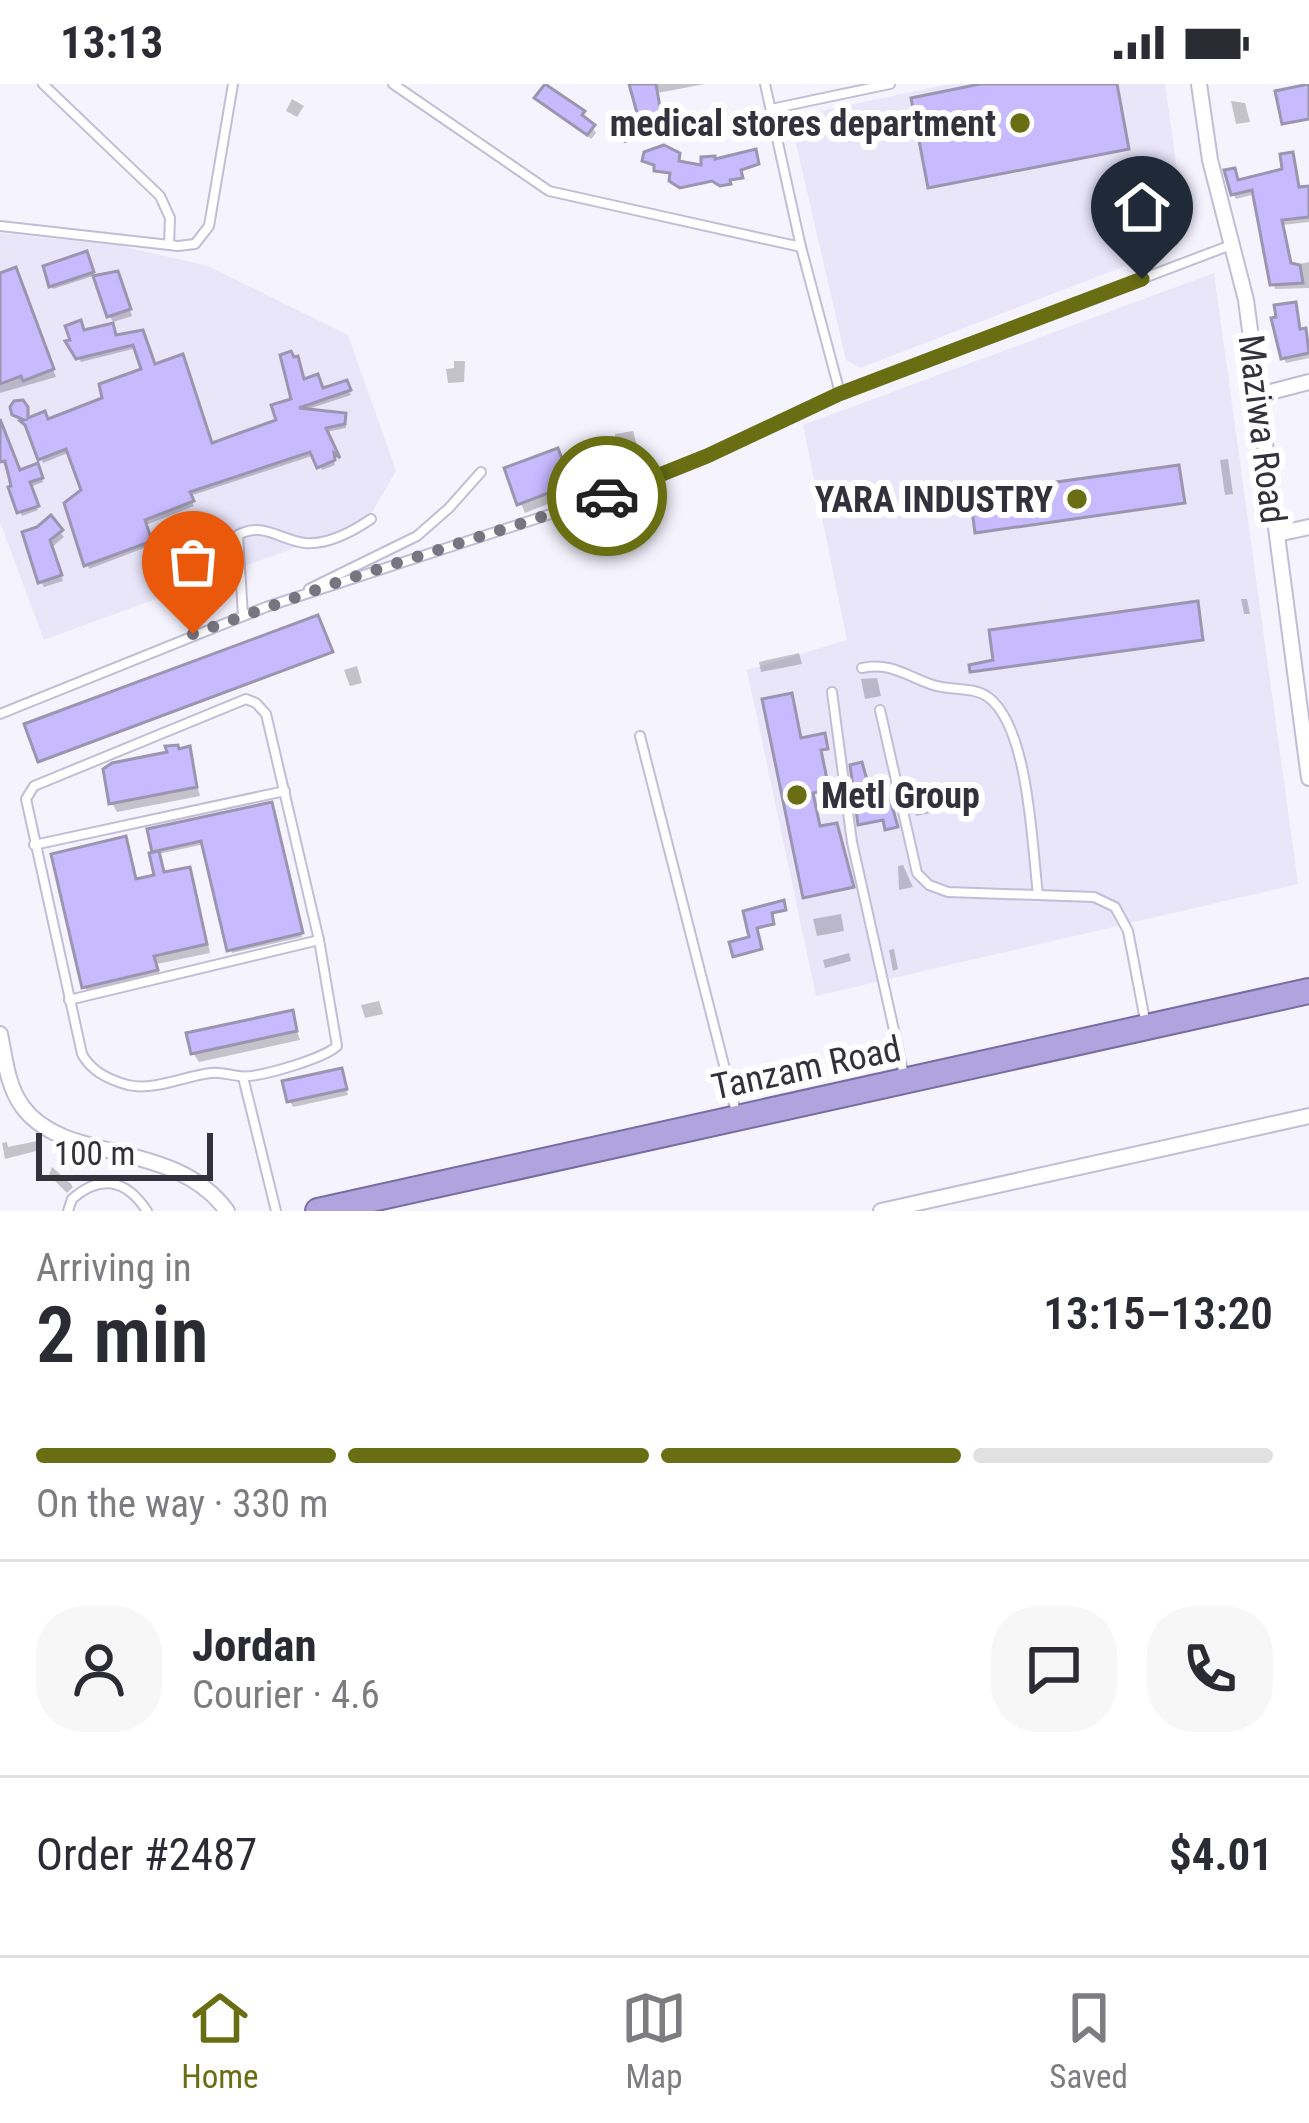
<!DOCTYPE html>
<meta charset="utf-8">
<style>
:root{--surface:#fff;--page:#f7f7f7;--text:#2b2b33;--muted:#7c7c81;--line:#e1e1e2;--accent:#696e12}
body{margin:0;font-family:"Roboto Condensed",sans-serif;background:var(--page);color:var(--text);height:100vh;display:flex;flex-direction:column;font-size:45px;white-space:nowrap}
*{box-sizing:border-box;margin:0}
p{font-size:39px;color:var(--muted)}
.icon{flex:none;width:66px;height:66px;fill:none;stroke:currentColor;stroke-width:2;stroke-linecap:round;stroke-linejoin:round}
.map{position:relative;height:1127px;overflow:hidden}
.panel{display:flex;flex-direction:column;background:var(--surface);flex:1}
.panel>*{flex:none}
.scale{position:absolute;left:36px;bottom:30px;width:177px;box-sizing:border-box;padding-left:12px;border:6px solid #33313b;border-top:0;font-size:33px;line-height:42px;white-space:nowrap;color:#33313b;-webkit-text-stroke:9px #fff;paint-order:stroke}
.pin{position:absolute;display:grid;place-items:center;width:102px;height:102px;color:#fff;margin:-123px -51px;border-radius:50% 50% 50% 0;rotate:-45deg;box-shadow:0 0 12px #0007}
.pin .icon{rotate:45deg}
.courier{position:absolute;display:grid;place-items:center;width:120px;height:120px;margin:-60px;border:9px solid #696e12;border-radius:50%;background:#fff;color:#222;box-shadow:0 3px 15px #0007}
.summary em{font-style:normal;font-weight:600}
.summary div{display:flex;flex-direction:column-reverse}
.summary{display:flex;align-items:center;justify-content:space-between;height:204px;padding:0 36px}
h1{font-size:78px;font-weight:600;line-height:90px}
.bar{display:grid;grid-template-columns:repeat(4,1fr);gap:18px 12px;align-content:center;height:144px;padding:0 36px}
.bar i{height:15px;border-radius:9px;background:var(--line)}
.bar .current{background:var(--accent)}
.bar p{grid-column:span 4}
.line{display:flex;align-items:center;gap:30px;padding:0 36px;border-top:3px solid var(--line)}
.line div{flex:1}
.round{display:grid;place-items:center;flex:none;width:126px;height:126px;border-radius:48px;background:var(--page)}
.status{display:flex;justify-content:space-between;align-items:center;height:84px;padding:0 60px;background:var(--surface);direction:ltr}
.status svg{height:33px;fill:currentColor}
.tabs{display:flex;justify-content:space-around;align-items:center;height:168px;border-top:3px solid var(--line);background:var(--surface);font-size:33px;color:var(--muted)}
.tabs a{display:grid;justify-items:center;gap:6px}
.tabs .current{color:var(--accent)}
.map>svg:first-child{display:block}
.built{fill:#e9e6fa}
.shadow{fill:#0003}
.building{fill:#c7baff;stroke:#9a96af;stroke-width:3}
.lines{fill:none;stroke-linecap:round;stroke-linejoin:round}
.service-casing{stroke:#c1bdd7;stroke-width:12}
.minor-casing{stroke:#c1bdd7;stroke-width:18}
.trunk-casing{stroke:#776da0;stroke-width:28}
.service{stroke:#fff;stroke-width:8}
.minor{stroke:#fff;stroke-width:14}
.trunk{stroke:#b0a4de;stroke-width:24}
.done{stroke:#77757f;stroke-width:12;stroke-dasharray:0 21.6}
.route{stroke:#696e12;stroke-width:15}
.poi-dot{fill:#696e12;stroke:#fff;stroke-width:4.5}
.labels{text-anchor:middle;stroke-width:12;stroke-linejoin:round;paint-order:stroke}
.poi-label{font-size:36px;font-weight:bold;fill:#33313b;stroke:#fff;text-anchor:end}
.street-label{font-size:36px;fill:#33313b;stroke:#fff}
</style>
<div class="status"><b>13:13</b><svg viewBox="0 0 49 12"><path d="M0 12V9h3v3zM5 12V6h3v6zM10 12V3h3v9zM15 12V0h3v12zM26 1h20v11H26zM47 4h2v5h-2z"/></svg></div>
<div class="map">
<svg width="1309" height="1127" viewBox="0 0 1309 1127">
<rect width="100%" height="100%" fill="#f5f3fe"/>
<g class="built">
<path d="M950,0H1165L1186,150L1177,162L860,284L846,276L789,29L806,30Z"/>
<path d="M0,149L117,161L208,182L348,251L396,387L367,437L44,556L0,438Z"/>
<path d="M1214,189L1298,800L816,912L747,586L847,556L803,341Z"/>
</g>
<g class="shadow">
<path d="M632,0H705L657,9L663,50L630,58L640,30Z"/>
<path d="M538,14L582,29L596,49L591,55Z"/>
<path d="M292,15L304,22L297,33L286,27Z"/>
<path d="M1231,17L1245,19L1250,38L1236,40Z"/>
<path d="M1292,72L1299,106L1309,105V138L1282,141L1291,182L1309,178V204L1275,205L1255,110L1236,115L1233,110L1238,99L1285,87Z"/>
<path d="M88,174L93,192L53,205L51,202Z"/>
<path d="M0,193L18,195L56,293L0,309Z"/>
<path d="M120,197L132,232L113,238L110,232Z"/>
<path d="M1297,226L1301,248L1308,252L1309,274L1286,279L1284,274Z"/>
<path d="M141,249L155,283L212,363L279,338L304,299L323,307L346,300L351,311L302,327L344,331L346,344L326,348L335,381L322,386L315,371L190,412L194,422L146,441L152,461L89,485L68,420L84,407L70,368L43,379L28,339L13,332L14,321L28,337L48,338L105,316L145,287L137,264L81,278L70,259L84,250L116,254Z"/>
<path d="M454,277H465L464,298L448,299L446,285L454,284Z"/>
<path d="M0,336L19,390L37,383L43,398L30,403L38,426L22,432L0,370Z"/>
<path d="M633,347L638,365L624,368L623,362L617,364L615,350Z"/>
<path d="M1228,375L1233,410L1225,411L1220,376Z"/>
<path d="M507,386L569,394L583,388L591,403L525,429Z"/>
<path d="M50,435L64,453L52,463L63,497L44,503L41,497Z"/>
<path d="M1241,515H1247L1250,530H1244Z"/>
<path d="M799,569L802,580L761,588L759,578Z"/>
<path d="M357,582L362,599L350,602L344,586Z"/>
<path d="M877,594L881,612L865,615L861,595Z"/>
<path d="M188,665L200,712L117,728L112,719Z"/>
<path d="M934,712L936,721L943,719L945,726L916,732L913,721Z"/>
<path d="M272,725L302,853L232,869L205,760L158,770L166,791L189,786L194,795L210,869L157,880L161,895L90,912L85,903L125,756L138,797L157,793L155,767Z"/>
<path d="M903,781L913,803L899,806L898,782Z"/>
<path d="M841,830L844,847L817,852L813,835Z"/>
<path d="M894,865L898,885L893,887L889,866Z"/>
<path d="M849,869L851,877L825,884L823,876Z"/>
<path d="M379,917L383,930L365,934L361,921Z"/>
<path d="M291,930L300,956L199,978L193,969Z"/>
<path d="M341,987L348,1011L293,1023L290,1017Z"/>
<path d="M37,1057L40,1066L5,1075L2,1059L7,1058L8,1063Z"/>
<path d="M52,1083L71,1100L73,1103L67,1109L49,1091Z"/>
</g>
<g class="building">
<path d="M545,0L585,27L582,31L595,41L587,51L534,14Z"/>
<path d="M629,0H656L664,47L626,57L637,29Z"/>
<path d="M980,0H1117L1129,65L928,104L911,14Z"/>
<path d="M1309,0V35L1282,40L1275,7Z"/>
<path d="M664,61L680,69L679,77L701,81V73L715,72V75L756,65L759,80L741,86L743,94L730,96L731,100L720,102L712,97L680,104L669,97L670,89L654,87V81L642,77L644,68Z"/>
<path d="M1293,68L1299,103L1309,102V133L1282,136L1291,179L1300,181L1303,199L1270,201L1252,106L1231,111L1224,86L1235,84L1238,96L1282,85L1280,70Z"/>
<path d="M87,167L94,188L49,203L43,182Z"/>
<path d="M16,183L54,285L23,297L21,292L0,300V189Z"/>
<path d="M118,187L131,225L107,233L93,192Z"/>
<path d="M1296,218L1300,245L1306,244L1309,269L1281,275L1271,234L1276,233L1274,221Z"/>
<path d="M81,236L84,246L113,239L116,251L143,246L155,280L183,270L212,359L276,336L271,321L291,315L280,271L291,267L294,273L298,272L304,295L318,290L323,304L347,296L351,306L299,324L346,329L345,340L326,344L340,374L334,369L335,376L317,384L310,368L190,408L194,417L145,436L152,457L84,482L64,419L81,406L66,365L38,376L25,341L20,337L24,336L12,331L10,323L14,317L23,316L28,323V334L45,327L48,335L102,314L99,300L141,285L133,261L76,275L65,257L70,256L65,242Z"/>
<path d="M0,335L20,386L38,379L43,394L30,398L39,422L17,429L8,403L11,402L5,377L0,378Z"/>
<path d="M558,364L568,391L584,384L588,394L517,421L504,384Z"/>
<path d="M1179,381L1185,419L975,449L970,410Z"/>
<path d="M51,431L63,446L50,456L62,491L38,499L22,448L37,443Z"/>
<path d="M1198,517L1203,556L970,588L969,581L993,576L989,546Z"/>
<path d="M318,531L333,568L38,678L24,640Z"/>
<path d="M792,609L801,654L825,649L828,665L821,666L829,705L813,709L820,742L837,739L854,803L803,814L762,615Z"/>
<path d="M178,661L179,665L190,662L197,703L109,720L103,685L112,679L167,668L165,662Z"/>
<path d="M862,678L867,696L884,694L898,743L885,746L883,736L858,741L850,681Z"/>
<path d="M272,718L303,849L227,867L201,757L152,768L147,745Z"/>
<path d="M126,752L136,795L154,791L149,769L159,767L164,788L190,783L207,860L154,872L158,886L82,904L51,770Z"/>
<path d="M784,816L786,826L772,829L774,840L757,844L762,865L733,873L729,858L749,853L743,827Z"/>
<path d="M293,926L297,947L191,970L186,949Z"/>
<path d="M342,984L347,1005L287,1018L282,997Z"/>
</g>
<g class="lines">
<defs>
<g id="service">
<path d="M43,0L160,112L170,134L169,160"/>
<path d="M393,0L549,107L801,163"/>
<path d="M765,0L801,163L840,309"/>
<path d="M771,25L890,0"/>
<path d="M0,142L178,162L195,160L209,142L233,0"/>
<path d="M309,505L417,452L449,424L481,388"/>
<path d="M243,532L238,451C262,437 280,456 305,459C328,461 352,448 371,435"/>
<path d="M862,584C892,578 906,592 933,601C951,607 972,602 988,613C1029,643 1032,762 1038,811"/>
<path d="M832,608L852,758L904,991"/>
<path d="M246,615L256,619L266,630L319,856L337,962C325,974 257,995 239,992C229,991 222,988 211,989C184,992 155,1007 128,1001C109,996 91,987 82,970L26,715L34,702Z"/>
<path d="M880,626L917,789L929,801L948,808L1094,813L1115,823L1128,847L1145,936"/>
<path d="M0,630L266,523L615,409L707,372L840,309L1231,161"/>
<path d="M640,652L736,1028"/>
<path d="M34,761L285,707"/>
<path d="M69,916L319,856"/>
<path d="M243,993L276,1127"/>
<path d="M68,1127L72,1115C100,1090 126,1095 147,1127"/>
</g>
<g id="minor">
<path d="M1199,0L1210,76L1246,216L1309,694"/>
<path d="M1259,311L1309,298"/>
<path d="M1277,450L1309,443"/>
<path d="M0,950C5,974 7,1001 22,1022C64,1081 174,1054 227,1127"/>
<path d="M881,1127L1309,1032"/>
</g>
<path id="trunk" d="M318,1127L1309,907"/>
</defs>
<use href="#service" class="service-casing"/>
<use href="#minor" class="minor-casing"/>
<use href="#trunk" class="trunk-casing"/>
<use href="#service" class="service"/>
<use href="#minor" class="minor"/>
<use href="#trunk" class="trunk"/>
</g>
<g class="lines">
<path class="done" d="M193,550L344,496L607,412"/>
<path class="route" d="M607,412L707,372L839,310L1142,195"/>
</g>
<g class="poi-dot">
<circle cx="1020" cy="39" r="12"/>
<circle cx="1077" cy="415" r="12"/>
<circle cx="797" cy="711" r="12"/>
</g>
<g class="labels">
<g class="poi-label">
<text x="996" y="52">medical stores department</text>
<text x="1053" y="428">YARA INDUSTRY</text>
<text x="821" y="724" text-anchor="start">Metl Group</text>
</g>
<g class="street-label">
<text transform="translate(1263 345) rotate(83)" y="13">Maziwa Road</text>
<text transform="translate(806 983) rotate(-12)" y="13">Tanzam Road</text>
</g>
</g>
</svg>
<div class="scale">100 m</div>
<div class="pin" style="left:193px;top:550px;background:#ea580c"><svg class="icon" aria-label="bag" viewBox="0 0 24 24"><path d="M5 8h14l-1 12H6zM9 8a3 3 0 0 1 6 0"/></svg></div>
<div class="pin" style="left:1142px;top:195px;background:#1f2937"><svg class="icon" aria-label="home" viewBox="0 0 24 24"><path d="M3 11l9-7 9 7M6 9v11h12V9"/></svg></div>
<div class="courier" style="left:607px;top:412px"><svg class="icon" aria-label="car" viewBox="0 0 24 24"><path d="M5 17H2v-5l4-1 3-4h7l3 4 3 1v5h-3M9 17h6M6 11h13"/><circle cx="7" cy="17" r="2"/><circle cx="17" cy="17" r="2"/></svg></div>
</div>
<section class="panel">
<div class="summary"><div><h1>2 min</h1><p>Arriving in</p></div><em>13:15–13:20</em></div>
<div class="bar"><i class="current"></i><i class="current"></i><i class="current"></i><i></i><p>On the way · 330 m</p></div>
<div class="line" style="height:216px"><a class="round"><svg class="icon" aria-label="person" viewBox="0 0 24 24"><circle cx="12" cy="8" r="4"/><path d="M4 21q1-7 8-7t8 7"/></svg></a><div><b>Jordan</b><p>Courier · 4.6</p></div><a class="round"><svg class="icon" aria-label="chat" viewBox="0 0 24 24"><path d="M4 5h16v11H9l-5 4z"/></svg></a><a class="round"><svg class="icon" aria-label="phone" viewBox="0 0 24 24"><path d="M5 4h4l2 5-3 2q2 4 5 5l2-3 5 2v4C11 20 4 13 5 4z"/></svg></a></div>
<div class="line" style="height:156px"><div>Order #2487</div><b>$4.01</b></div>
</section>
<nav class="tabs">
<a class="current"><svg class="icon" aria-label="home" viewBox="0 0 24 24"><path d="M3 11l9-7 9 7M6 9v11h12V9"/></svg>Home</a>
<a><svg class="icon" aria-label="map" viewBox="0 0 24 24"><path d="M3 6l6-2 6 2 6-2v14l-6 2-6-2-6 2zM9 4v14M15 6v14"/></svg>Map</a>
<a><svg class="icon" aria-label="saved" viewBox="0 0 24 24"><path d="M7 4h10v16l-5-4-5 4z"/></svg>Saved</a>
</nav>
